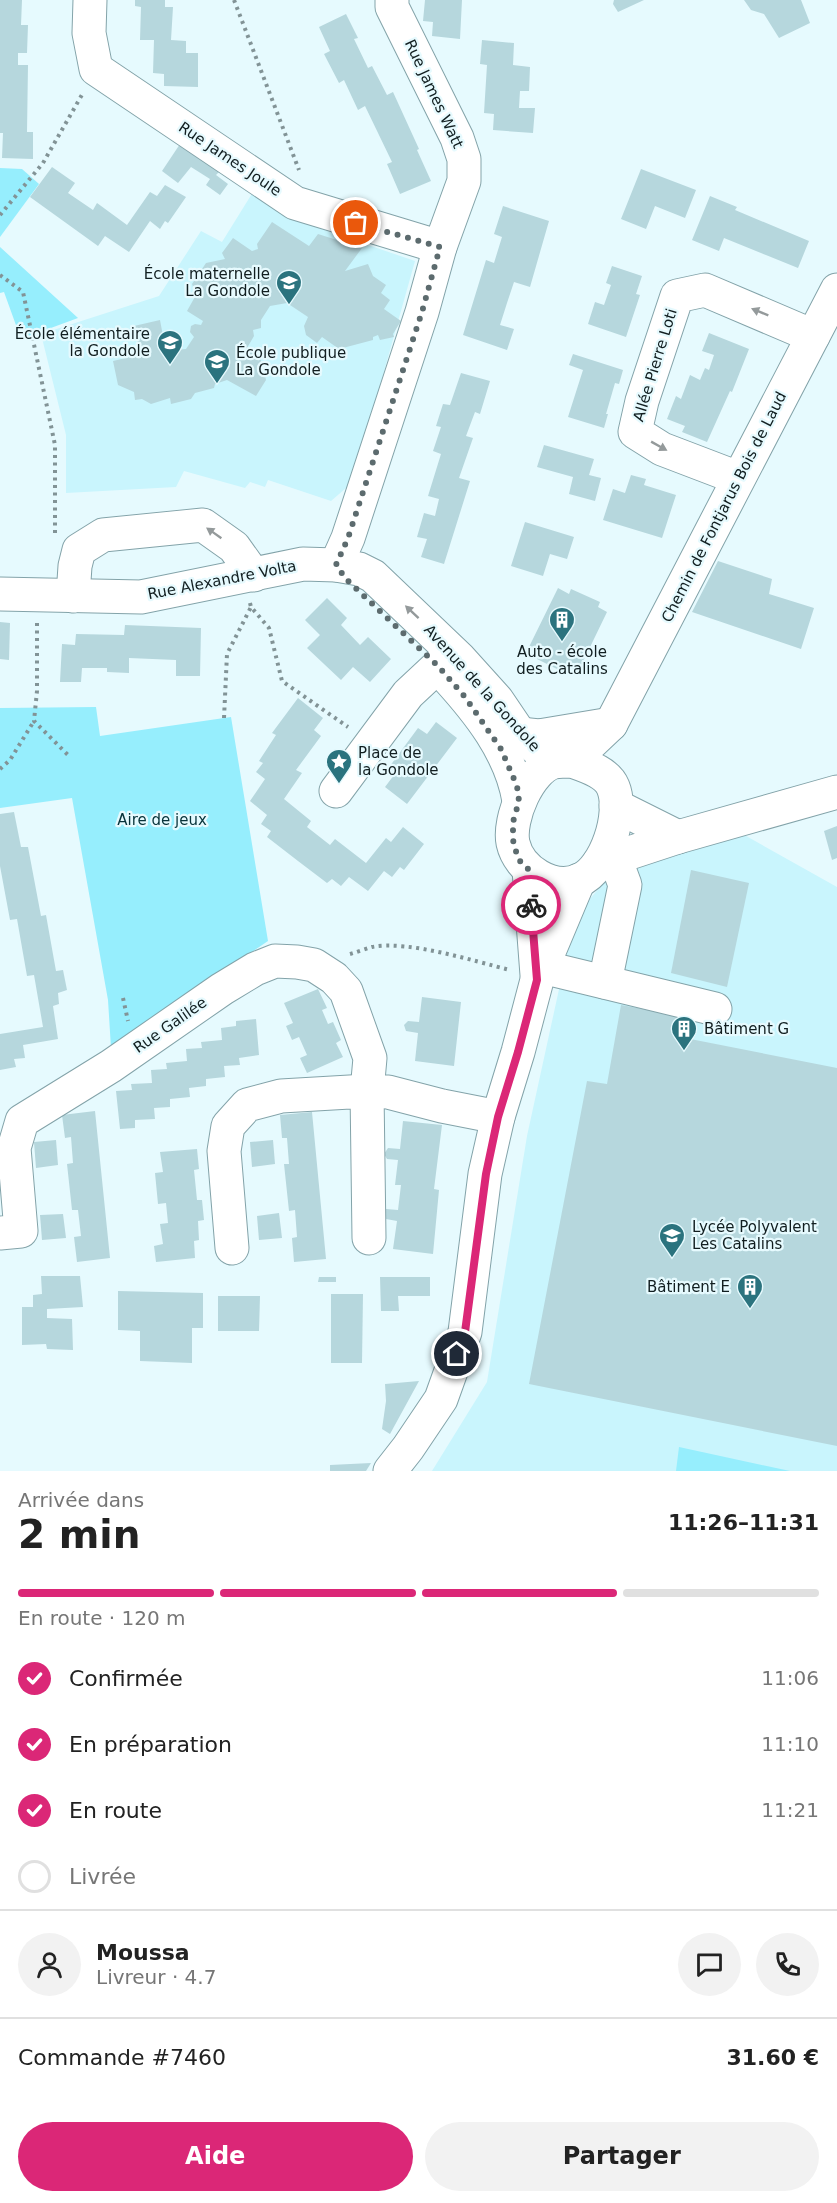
<!DOCTYPE html>
<html lang="fr">
<meta charset="utf-8">
<style>
:root{--surface:#fff;--page:#f2f2f2;--text:#222;--muted:#767676;--line:#e0e0e0;--accent:#db2777}
body{margin:0;font-family:"DejaVu Sans",sans-serif;background:var(--page);color:var(--text);height:100vh;display:flex;flex-direction:column;font-size:22px;white-space:nowrap}
*{box-sizing:border-box;margin:0}
p{font-size:20px;color:var(--muted)}
.icon{flex:none;width:33px;height:33px;fill:none;stroke:currentColor;stroke-width:2;stroke-linecap:round;stroke-linejoin:round}
.map{position:relative;height:1471px;overflow:hidden}
.drawer{display:flex;flex-direction:column;background:var(--surface);flex:1}
.drawer>*{flex:none}
.pin{position:absolute;display:grid;place-items:center;width:51px;height:51px;color:#fff;margin:-26px;border:3px solid #fff;border-radius:50%;box-shadow:0 2px 6px #0007}
.courier{position:absolute;display:grid;place-items:center;width:60px;height:60px;margin:-30px;border:4px solid #db2777;border-radius:50%;background:#fff;color:#222;box-shadow:0 2px 8px #0007}
.headline em{font-style:normal;font-weight:700}
.headline div{display:flex;flex-direction:column-reverse}
.headline{display:flex;align-items:center;justify-content:space-between;height:102px;padding:0 18px}
h1{font-size:39px;font-weight:700;line-height:45px}
.bar{display:grid;grid-template-columns:repeat(4,1fr);gap:9px 6px;align-content:center;height:72px;padding:0 18px}
.bar i{height:8px;border-radius:4px;background:var(--line)}
.bar .selected{background:var(--accent)}
.bar p{grid-column:span 4}
.line{display:flex;align-items:center;gap:15px;padding:0 18px;border-top:2px solid var(--line)}
.line div{flex:1}
.round{display:grid;place-items:center;flex:none;width:63px;height:63px;border-radius:32px;background:var(--page)}
ol{padding:0 18px;list-style:none}
li{display:flex;align-items:center;gap:18px;height:66px}
li p{margin-inline-start:auto}
li .icon{padding:6px;border-radius:50%;background:var(--accent);color:#fff;stroke-width:4}
li:last-child{color:var(--muted)}
li i{width:33px;height:33px;border:3px solid var(--line);border-radius:50%}
.action{display:flex;gap:12px;margin-top:auto;padding:12px 18px}
.action a{flex:1;height:69px;border-radius:36px;background:var(--accent);color:#fff;font-size:24px;font-weight:700;line-height:69px;text-align:center}
.action a+a{background:var(--page);color:var(--text)}
.map>svg:first-child{display:block}
.built{fill:#c9f5fd}
.green{fill:#96eefd}
.building{fill:#b6d7dd}
.lines{fill:none;stroke-linecap:round;stroke-linejoin:round}
.minor-casing{stroke:#83a3a9;stroke-width:35}
.path{stroke:#829396;stroke-width:4;stroke-dasharray:3 4.5;stroke-linecap:butt}
.minor{stroke:#fff;stroke-width:33}
.oneway{fill:#949a9b}
.done{stroke:#5c6b6e;stroke-width:6;stroke-dasharray:0 10.8}
.route{stroke:#db2777;stroke-width:8}
.labels{text-anchor:middle;stroke-width:4.5;stroke-linejoin:round;paint-order:stroke}
.street-label{font-size:15px;fill:#111e20;stroke:#e6fafe}
.poi-label{font-size:15px;fill:#111e20;stroke:#e6fafe;text-anchor:start}
.park-label{font-size:15px;fill:#07333a;stroke:#e6fafe}
</style>
<div class="map">
<svg width="837" height="1471" viewBox="0 0 837 1471">
<rect width="100%" height="100%" fill="#e6fafe"/>
<g class="built">
<path d="M253,192L289,218L415,261L353,482L331,501L268,480L265,487L250,482L245,488L184,471L176,487L66,493V435L41,334L159,296L201,231L222,242Z"/>
<path d="M739,832L837,887V1471H432L487,1382L527,1136L575,916L614,871Z"/>
</g>
<g class="green">
<path d="M0,168L22,169L39,184L0,237Z"/>
<path d="M0,247L78,318L21,339L4,292L0,293Z"/>
<path d="M96,707L100,736L231,717L268,941L111,1048L108,1000L72,798L0,808V708Z"/>
<path d="M679,1447L790,1471H676Z"/>
</g>
<g class="building">
<path d="M0,0H22L21,25H28L27,53H18V65H28L27,132H33V159L2,158L3,133H0Z"/>
<path d="M135,0H165V7H173L171,40L186,41V53H198V87L164,86V74L153,73L154,40H140L141,7L135,6Z"/>
<path d="M425,0H462L460,39L432,36L433,22L423,21Z"/>
<path d="M614,0H644L618,12L613,4Z"/>
<path d="M744,0H801L810,23L779,38L764,14L751,10Z"/>
<path d="M346,14L358,38L354,39L368,68L372,66L387,95L393,92L419,149L417,150L431,181L400,194L387,164L392,162L365,106L358,110L344,80L339,83L324,54L330,51L319,27Z"/>
<path d="M482,40L514,43L513,65L530,67L529,91H520L519,108H535L533,133L493,130L494,114L484,113L487,65L480,64Z"/>
<path d="M180,144L220,171L216,175L228,184L220,195L206,185L210,179L191,167L178,183L162,171Z"/>
<path d="M52,167L75,183L68,193L93,210L97,203L127,225L150,192L157,196L165,185L186,197L168,223L165,221L160,229L150,221L129,252L105,236L98,246L30,197Z"/>
<path d="M641,169L696,190L685,218L655,206L646,229L621,219Z"/>
<path d="M710,196L737,207L735,210L809,241L798,268L724,238L719,251L692,240Z"/>
<path d="M503,206L549,221L530,287L514,282L507,303L500,325L514,329L507,350L463,335L486,260L494,263L502,237L494,234Z"/>
<path d="M272,222L309,246L318,234L362,248L345,271L368,264L373,276L386,285L381,293L390,300L384,309L401,321L393,334L394,337L380,340L378,335L373,337V340L339,349L322,337L317,343L306,335L304,326L308,317L287,303L270,306L261,320V328L253,330L254,336L247,348L260,356L266,380L256,396L227,380L215,384L214,388L195,393L191,399L171,404L170,398L151,404L142,399L135,400L134,392L118,385L113,361L134,356L139,348L134,326L160,320L163,336L172,334L174,350L186,349L194,337L190,332L191,326L195,324L201,325L203,321L187,311L196,295L192,284L206,263L225,259L222,253L233,238L252,251L258,249L257,244Z"/>
<path d="M612,266L642,276L636,294L640,295L626,337L588,324L595,302L604,305L611,285L606,283Z"/>
<path d="M709,333L749,349L732,392L730,391L707,442L682,432L685,426L667,419L676,396L681,399L690,375L700,380L705,368L709,370L714,355L702,351Z"/>
<path d="M573,354L623,370L619,384L615,383L606,414H608L604,428L568,417L583,370L569,365Z"/>
<path d="M461,373L490,381L480,414L475,412L466,436L473,438L459,478L470,481L444,564L421,557L427,539L417,537L424,513L435,516L439,499L428,496L441,454L433,451L441,427L436,426L443,404L450,405Z"/>
<path d="M544,445L594,459L589,475L601,478L595,501L569,494L573,477L537,467Z"/>
<path d="M631,475L646,479L644,485L676,495L662,538L603,520L613,489L625,493Z"/>
<path d="M525,522L574,537L567,559L550,554L543,576L511,566Z"/>
<path d="M718,561L772,579L769,594L814,608L801,649L692,612Z"/>
<path d="M558,588L569,594L571,589L600,602L598,607L607,612L578,672L571,668L567,674L537,659L539,655L528,649Z"/>
<path d="M327,598L347,618L341,625L360,645L368,637L391,659L370,682L353,667L341,680L307,648L320,635L305,620Z"/>
<path d="M0,622L10,623L9,660L0,659Z"/>
<path d="M125,625L201,628L200,676H176V660L129,658V673L107,672V668H82L81,682H60L62,644L75,645L76,634L124,635Z"/>
<path d="M298,698L323,718L314,730L321,736L296,770L302,773L284,799L311,821L307,827L330,845L335,839L366,863L386,838L391,842L403,827L424,844L404,870L400,867L392,877L384,871L368,891L349,877L341,886L332,879L327,883L298,861L267,837L271,831L261,824L267,815L250,801L265,779L256,772L263,763L259,761L276,735L272,733Z"/>
<path d="M436,722L457,738L407,804L385,787L394,775L387,770L418,728L427,734Z"/>
<path d="M14,812L21,847H28L41,916L46,915L56,971L63,970L67,990L58,993L59,1004L53,1006L58,1039L23,1045L25,1058L14,1059L16,1067L0,1070V1034L43,1027L34,975L27,976L17,919L10,920L0,866V814Z"/>
<path d="M837,826V858L832,860L824,831Z"/>
<path d="M691,870L749,883L727,987L671,973Z"/>
<path d="M318,989L327,1008L322,1010L328,1024L333,1022L341,1040L336,1043L343,1057L307,1073L300,1058L307,1055L299,1037L292,1040L286,1026L293,1023L284,1003Z"/>
<path d="M422,997L461,1002L454,1066L415,1061L418,1033L406,1031L404,1025L408,1021L419,1022Z"/>
<path d="M621,1005L677,1015L675,1036L837,1068V1446L529,1384L587,1081L607,1084Z"/>
<path d="M256,1019L259,1055L239,1058L240,1065L224,1066L225,1077L206,1079V1086L189,1088L190,1097L170,1099V1107L154,1108L155,1119L135,1120V1128L120,1129L116,1091L132,1090L131,1084L152,1083L151,1070L167,1069L166,1063L187,1061L186,1049L202,1048L201,1042L222,1040L221,1028L236,1026V1021Z"/>
<path d="M95,1111L110,1258L77,1262L74,1237L81,1236L78,1210H72L67,1164L73,1163L71,1137L65,1138L62,1115Z"/>
<path d="M312,1112L326,1259L294,1262L292,1238L297,1237L295,1210L289,1211L284,1164H289L287,1138H282L280,1115Z"/>
<path d="M403,1121L442,1125L434,1189L439,1190L433,1254L393,1249L397,1221L386,1219L383,1217L386,1209L398,1210L401,1185H395L398,1160L387,1159L384,1154L388,1148L400,1149Z"/>
<path d="M56,1140L58,1165L36,1168L34,1142Z"/>
<path d="M273,1140L275,1164L252,1167L250,1142Z"/>
<path d="M197,1149L199,1169L194,1170L197,1200H202L204,1220L198,1221L199,1240L194,1241L195,1258L156,1262L154,1246L163,1244L160,1224L168,1223L166,1203L158,1204L155,1173L163,1172L160,1152Z"/>
<path d="M279,1213L282,1238L259,1240L257,1216Z"/>
<path d="M63,1214L66,1238L42,1240L40,1215Z"/>
<path d="M41,1276H80L83,1307L47,1309V1318L72,1319L73,1350L47,1349L46,1344L22,1345V1307H33V1295L42,1294Z"/>
<path d="M319,1277H336V1282H318Z"/>
<path d="M380,1277H430V1296H398L399,1311H381Z"/>
<path d="M118,1291L203,1293V1328H192V1363L140,1361V1331L118,1330Z"/>
<path d="M331,1294H363L362,1363H331Z"/>
<path d="M218,1296H260L259,1331H218Z"/>
<path d="M419,1381L390,1434L382,1429L386,1401L385,1384Z"/>
<path d="M371,1463L366,1471H330V1465Z"/>
</g>
<g class="lines">
<defs>
<g id="minor">
<path d="M90,0L89,33L96,69L295,203L440,247"/>
<path d="M738,478L662,449L635,432L642,401L677,296L705,290L813,336"/>
<path d="M336,565L348,538L422,312L440,247L464,181V159L457,138L392,7V0"/>
<path d="M0,594L141,597L303,564L336,565L359,569L373,576L460,659L497,700L520,734L552,762"/>
<path d="M73,596L75,566L79,550L103,535L203,525L234,547L254,575"/>
<path d="M445,675C478,711 511,752 519,801"/>
<path d="M520,734L539,736L611,724"/>
<path d="M572,761L611,724L837,290"/>
<path d="M572,761C586,766 607,772 613,787C624,813 606,869 580,880C553,892 519,870 513,843C508,819 529,769 554,762C560,761 567,761 572,761Z"/>
<path d="M336,791L408,694L438,666"/>
<path d="M616,806L678,837"/>
<path d="M599,863L678,837L837,792"/>
<path d="M529,870L537,975"/>
<path d="M542,967L715,1009"/>
<path d="M605,982L625,885L615,858"/>
<path d="M0,1233L21,1231L14,1148L22,1121L111,1066L222,989L255,969L275,961L297,962L314,965L334,978L346,991L370,1058L367,1091L388,1092L442,1106L498,1117"/>
<path d="M232,1248L224,1151L228,1126L247,1105L281,1096L367,1091L369,1238"/>
<path d="M390,1471L408,1448L441,1399L465,1332L485,1174L498,1117L518,1052L537,980L579,880"/>
</g>
</defs>
<use href="#minor" class="minor-casing"/>
<g class="path">
<path d="M234,0L299,170"/>
<path d="M0,215L43,163L83,93"/>
<path d="M0,275L23,292L55,445V536"/>
<path d="M250,603L251,607L269,628L282,681L348,727"/>
<path d="M37,623V691L34,721L68,755"/>
<path d="M224,718L227,654L251,607"/>
<path d="M0,769L10,760L34,721"/>
<path d="M350,954C357,952 365,949 372,947C409,940 473,961 510,970"/>
<path d="M123,998L128,1021"/>
</g>
<use href="#minor" class="minor"/>
</g>
<defs><path id="oneway-solid" d="M-6-.8H1V-3.2L6.5 0L1 3.2V.8H-6Z" transform="scale(1.5)"/></defs>
<g class="oneway">
<use href="#oneway-solid" transform="translate(760 312) rotate(-158)"/>
<use href="#oneway-solid" transform="translate(659 446) rotate(29)"/>
<use href="#oneway-solid" transform="translate(214 533) rotate(-145)"/>
<use href="#oneway-solid" transform="translate(412 612) rotate(-137)"/>
</g>
<g class="lines">
<path class="done" d="M356,223L440,247L422,312L348,538L336,565L346,579L438,666L465,697L501,749L517,786L519,801L513,822V840L518,859L529,870L531,905"/>
<path class="route" d="M457,1354L465,1332L486,1174L498,1117L518,1052L537,980L531,905"/>
</g>
<defs>
<symbol id="school-pin" viewBox="-11 -11 22 30"><path d="M0 17L-7.5 6A9.5 9.5 0 1 1 7.5 6Z" fill="#2b737e" stroke="#e6fafe"/><path d="M0-5L7-2L0 1L-7-2ZM-4 1L0 2.5L4 1V4Q0 6-4 4Z" fill="#fff"/></symbol>
<symbol id="building-pin" viewBox="-11 -11 22 30"><path d="M0 17L-7.5 6A9.5 9.5 0 1 1 7.5 6Z" fill="#2b737e" stroke="#e6fafe"/><path d="M-4-6H4V6H1V3H-1V6H-4ZM-2.5-4.3h1.7v1.8h-1.7ZM.8-4.3h1.7v1.8H.8ZM-2.5-1h1.7V.8h-1.7ZM.8-1h1.7V.8H.8Z" fill="#fff"/></symbol>
<symbol id="sight-pin" viewBox="-11 -11 22 30"><path d="M0 17L-7.5 6A9.5 9.5 0 1 1 7.5 6Z" fill="#2b737e" stroke="#e6fafe"/><path d="M0-6L1.8-2.2L6-1.7L2.9 1.2L3.7 5.4L0 3.3L-3.7 5.4L-2.9 1.2L-6-1.7L-1.8-2.2Z" fill="#fff"/></symbol>
</defs>
<g fill-rule="evenodd">
<use href="#school-pin" x="274" y="268" width="30" height="40"/>
<use href="#school-pin" x="155" y="328" width="30" height="40"/>
<use href="#school-pin" x="202" y="347" width="30" height="40"/>
<use href="#building-pin" x="547" y="605" width="30" height="40"/>
<use href="#sight-pin" x="324" y="747" width="30" height="40"/>
<use href="#building-pin" x="669" y="1014" width="30" height="40"/>
<use href="#school-pin" x="657" y="1221" width="30" height="40"/>
<use href="#building-pin" x="735" y="1272" width="30" height="40"/>
</g>
<g class="labels">
<g class="street-label">
<text transform="translate(434 94) rotate(65)" y="5">Rue James Watt</text>
<text transform="translate(230 159) rotate(34)" y="5">Rue James Joule</text>
<text transform="translate(655 365) rotate(-73)" y="5">Allée Pierre Loti</text>
<text transform="translate(724 507) rotate(-63)" y="5">Chemin de Fontjarus Bois de Laud</text>
<text transform="translate(222 580) rotate(-11)" y="5">Rue Alexandre Volta</text>
<text transform="translate(482 688) rotate(48)" y="5">Avenue de la Gondole</text>
<text transform="translate(170 1025) rotate(-35)" y="5">Rue Galilée</text>
</g>
<g class="poi-label">
<text x="270" y="279" text-anchor="end">École maternelle<tspan x="270" dy="17">La Gondole</tspan></text>
<text x="150" y="339" text-anchor="end">École élémentaire<tspan x="150" dy="17">la Gondole</tspan></text>
<text x="236" y="358">École publique<tspan x="236" dy="17">La Gondole</tspan></text>
<text x="562" y="657" text-anchor="middle">Auto - école<tspan x="562" dy="17">des Catalins</tspan></text>
<text x="358" y="758">Place de<tspan x="358" dy="17">la Gondole</tspan></text>
<text x="704" y="1034">Bâtiment G</text>
<text x="692" y="1232">Lycée Polyvalent<tspan x="692" dy="17">Les Catalins</tspan></text>
<text x="730" y="1292" text-anchor="end">Bâtiment E</text>
</g>
<g class="park-label">
<text x="162" y="825">Aire de jeux</text>
</g>
</g>
</svg>
<div class="pin" style="left:356px;top:223px;background:#ea580c"><svg class="icon" aria-label="bag" viewBox="0 0 24 24"><path d="M5 8h14l-1 12H6zM9 8a3 3 0 0 1 6 0"/></svg></div>
<div class="pin" style="left:457px;top:1354px;background:#1f2937"><svg class="icon" aria-label="home" viewBox="0 0 24 24"><path d="M3 11l9-7 9 7M6 9v11h12V9"/></svg></div>
<div class="courier" style="left:531px;top:905px"><svg class="icon" aria-label="bike" viewBox="0 0 24 24"><circle cx="6" cy="16" r="4"/><circle cx="18" cy="16" r="4"/><path d="M6 16l4-8h5l3 8M10 8l3 8H6M13 5h3"/></svg></div>
</div>
<section class="drawer">
<div class="headline"><div><h1>2 min</h1><p>Arrivée dans</p></div><em>11:26–11:31</em></div>
<div class="bar"><i class="selected"></i><i class="selected"></i><i class="selected"></i><i></i><p>En route · 120 m</p></div>
<ol>
<li><svg class="icon" aria-label="check" viewBox="0 0 24 24"><path d="M5 12l5 5 9-10"/></svg>Confirmée<p>11:06</p></li>
<li><svg class="icon" aria-label="check" viewBox="0 0 24 24"><path d="M5 12l5 5 9-10"/></svg>En préparation<p>11:10</p></li>
<li><svg class="icon" aria-label="check" viewBox="0 0 24 24"><path d="M5 12l5 5 9-10"/></svg>En route<p>11:21</p></li>
<li><i></i>Livrée</li>
</ol>
<div class="line" style="height:108px"><a class="round"><svg class="icon" aria-label="person" viewBox="0 0 24 24"><circle cx="12" cy="8" r="4"/><path d="M4 21q1-7 8-7t8 7"/></svg></a><div><b>Moussa</b><p>Livreur · 4.7</p></div><a class="round"><svg class="icon" aria-label="chat" viewBox="0 0 24 24"><path d="M4 5h16v11H9l-5 4z"/></svg></a><a class="round"><svg class="icon" aria-label="phone" viewBox="0 0 24 24"><path d="M5 4h4l2 5-3 2q2 4 5 5l2-3 5 2v4C11 20 4 13 5 4z"/></svg></a></div>
<div class="line" style="height:78px"><div>Commande #7460</div><b>31.60 €</b></div>
<div class="action"><a>Aide</a><a>Partager</a></div>
</section>
